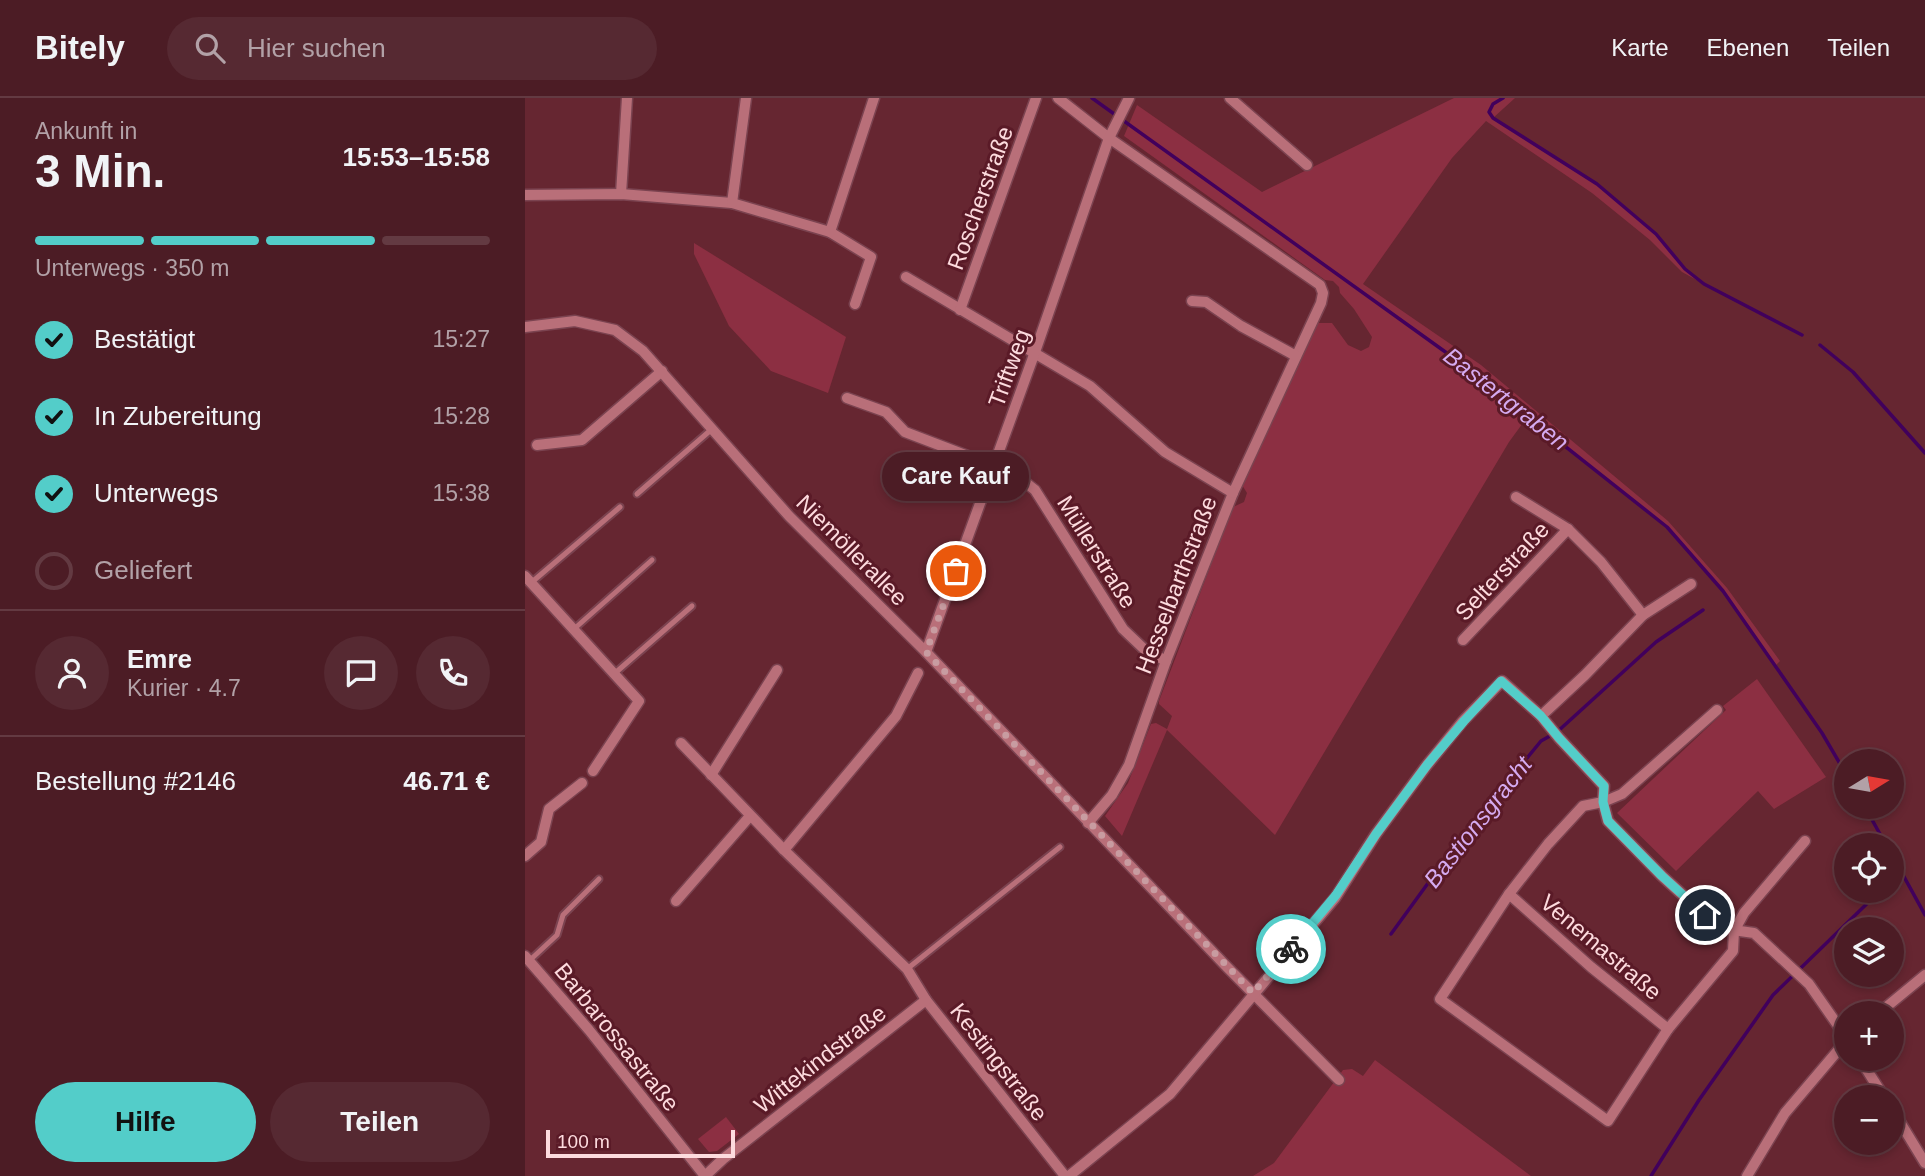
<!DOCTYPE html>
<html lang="de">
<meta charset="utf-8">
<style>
:root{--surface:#4c1c25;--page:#562932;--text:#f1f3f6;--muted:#b2a1a7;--line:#633a42;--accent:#53cdc9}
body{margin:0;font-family:Arial,sans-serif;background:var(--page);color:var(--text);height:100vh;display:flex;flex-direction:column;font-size:26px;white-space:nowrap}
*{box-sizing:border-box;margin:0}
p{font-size:23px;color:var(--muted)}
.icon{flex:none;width:38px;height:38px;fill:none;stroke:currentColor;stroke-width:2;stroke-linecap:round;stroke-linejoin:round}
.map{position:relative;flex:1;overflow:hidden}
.drawer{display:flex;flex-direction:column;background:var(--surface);width:525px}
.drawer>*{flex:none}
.needle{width:46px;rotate:79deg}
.controls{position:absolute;left:1309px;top:651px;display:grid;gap:14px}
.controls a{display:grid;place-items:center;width:70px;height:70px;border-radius:50%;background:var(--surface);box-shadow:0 4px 10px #0003,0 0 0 2px var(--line);font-size:35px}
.scale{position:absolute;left:21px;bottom:18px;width:189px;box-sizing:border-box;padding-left:7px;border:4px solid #fddbde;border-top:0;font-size:19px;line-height:24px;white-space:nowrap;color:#fddbde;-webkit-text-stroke:5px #5a1a27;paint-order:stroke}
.pin{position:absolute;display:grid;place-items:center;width:60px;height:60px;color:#fff;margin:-30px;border:4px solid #fff;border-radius:50%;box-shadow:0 2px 7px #0007}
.courier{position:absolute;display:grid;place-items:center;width:70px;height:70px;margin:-35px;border:5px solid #53cdc9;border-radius:50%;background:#fff;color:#222;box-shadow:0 2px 9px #0007}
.bubble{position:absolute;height:49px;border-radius:24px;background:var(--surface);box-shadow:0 4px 10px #0003,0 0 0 2px var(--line);font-size:23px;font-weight:600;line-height:49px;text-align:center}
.overview em{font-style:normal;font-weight:600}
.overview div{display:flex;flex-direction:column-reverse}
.overview{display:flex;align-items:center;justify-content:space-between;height:119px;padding:0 35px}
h1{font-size:46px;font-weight:600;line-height:52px}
.bar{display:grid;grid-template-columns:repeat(4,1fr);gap:10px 7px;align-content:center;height:84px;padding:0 35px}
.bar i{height:9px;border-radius:5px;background:var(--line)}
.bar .active{background:var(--accent)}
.bar p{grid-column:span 4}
.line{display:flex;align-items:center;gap:18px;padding:0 35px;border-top:2px solid var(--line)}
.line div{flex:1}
.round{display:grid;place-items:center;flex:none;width:74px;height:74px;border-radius:37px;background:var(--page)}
ol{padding:0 35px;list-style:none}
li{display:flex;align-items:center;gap:21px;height:77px}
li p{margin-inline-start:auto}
li .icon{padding:7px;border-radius:50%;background:var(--accent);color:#111;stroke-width:4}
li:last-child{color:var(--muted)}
li i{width:38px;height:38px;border:4px solid var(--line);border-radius:50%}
.button{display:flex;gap:14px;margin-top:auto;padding:14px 35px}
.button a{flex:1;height:80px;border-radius:42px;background:var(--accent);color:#111;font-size:28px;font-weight:600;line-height:80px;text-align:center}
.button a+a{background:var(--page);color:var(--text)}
header{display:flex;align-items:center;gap:42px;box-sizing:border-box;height:98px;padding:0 35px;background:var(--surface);border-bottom:2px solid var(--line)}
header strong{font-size:33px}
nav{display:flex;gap:38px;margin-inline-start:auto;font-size:24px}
.search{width:490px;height:63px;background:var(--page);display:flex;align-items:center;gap:18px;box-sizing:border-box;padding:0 24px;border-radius:38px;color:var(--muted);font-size:26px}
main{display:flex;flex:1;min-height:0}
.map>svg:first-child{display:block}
.green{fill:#8c2f42}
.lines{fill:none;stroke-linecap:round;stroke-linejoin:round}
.stream{stroke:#41005c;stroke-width:3.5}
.service-casing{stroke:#7b4350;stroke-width:9}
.minor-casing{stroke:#7b4350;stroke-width:13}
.service{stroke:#b96f79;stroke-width:5}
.minor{stroke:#b96f79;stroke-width:10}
.done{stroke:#c89ca1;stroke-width:7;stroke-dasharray:0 12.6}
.route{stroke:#53cdc9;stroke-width:9}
.labels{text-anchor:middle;stroke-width:6;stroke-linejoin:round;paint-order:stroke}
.street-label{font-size:23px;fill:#fddbde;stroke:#5a1a27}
.water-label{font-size:24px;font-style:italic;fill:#d5aaf0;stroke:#5a1a27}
</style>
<header>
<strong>Bitely</strong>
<div class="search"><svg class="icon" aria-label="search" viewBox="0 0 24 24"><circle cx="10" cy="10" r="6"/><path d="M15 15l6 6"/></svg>Hier suchen</div>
<nav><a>Karte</a><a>Ebenen</a><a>Teilen</a></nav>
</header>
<main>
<section class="drawer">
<div class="overview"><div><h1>3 Min.</h1><p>Ankunft in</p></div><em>15:53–15:58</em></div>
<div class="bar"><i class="active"></i><i class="active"></i><i class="active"></i><i></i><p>Unterwegs · 350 m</p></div>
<ol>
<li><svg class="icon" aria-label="check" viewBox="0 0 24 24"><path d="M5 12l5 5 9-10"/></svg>Bestätigt<p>15:27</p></li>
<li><svg class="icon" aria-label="check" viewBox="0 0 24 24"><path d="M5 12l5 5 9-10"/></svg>In Zubereitung<p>15:28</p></li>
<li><svg class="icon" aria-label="check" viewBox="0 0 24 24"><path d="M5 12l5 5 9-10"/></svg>Unterwegs<p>15:38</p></li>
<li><i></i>Geliefert</li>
</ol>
<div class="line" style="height:126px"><a class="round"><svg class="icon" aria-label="person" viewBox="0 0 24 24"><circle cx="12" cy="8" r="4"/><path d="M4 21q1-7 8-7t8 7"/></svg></a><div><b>Emre</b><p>Kurier · 4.7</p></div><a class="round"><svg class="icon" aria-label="chat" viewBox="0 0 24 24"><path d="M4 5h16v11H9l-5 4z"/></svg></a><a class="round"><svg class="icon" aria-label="phone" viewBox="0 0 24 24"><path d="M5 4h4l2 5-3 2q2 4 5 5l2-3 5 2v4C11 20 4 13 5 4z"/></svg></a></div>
<div class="line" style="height:91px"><div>Bestellung #2146</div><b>46.71 €</b></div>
<div class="button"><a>Hilfe</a><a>Teilen</a></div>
</section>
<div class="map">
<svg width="1400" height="1078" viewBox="0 0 1400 1078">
<rect width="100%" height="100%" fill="#662631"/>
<g class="green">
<path d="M929,0H990L968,20L1072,86L1131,136L1160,171L1179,186L1157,174L1125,142L1067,95L961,23L927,60L838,186L956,267L1143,423L1202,490L1255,563L1251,567L1198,493L1142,429L1003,318L984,344L750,737L642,632L597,738L580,718L603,685L626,626L631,625L642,631L647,618L634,606V603L708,409L719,404L722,395L717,387L792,225H807L823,247L836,253L844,249L847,239L829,211L815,195L814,189L808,183L800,182L599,38L612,7L737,94Z"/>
<path d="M169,145L321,239L303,295L246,273L204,228L169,156Z"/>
<path d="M1232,581L1301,679L1249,711L1233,693L1151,773L1092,715L1201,612L1198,608Z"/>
<path d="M850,962L1006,1078H728L749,1065L818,972L827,971L838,978Z"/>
<path d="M201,1019L214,1036L192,1053L184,1054L173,1041Z"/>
</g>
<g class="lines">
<g class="stream">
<path d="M567,0L926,258L1142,429L1198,493L1297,635L1321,676"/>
<path d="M978,0L968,6L964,14L968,20L1072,86L1131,136L1160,171L1179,186L1277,237"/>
<path d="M1295,247L1328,274L1400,355"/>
<path d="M1340,709L1361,747"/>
<path d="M1367,757L1400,817"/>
<path d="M866,836L933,744L1016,643L1032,634L1131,544L1178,512"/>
<path d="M1126,1078L1174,1002L1248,897L1355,793"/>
</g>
<defs>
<g id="service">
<path d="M112,396L187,331"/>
<path d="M7,484L95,409"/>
<path d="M49,531L127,462"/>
<path d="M89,576L167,508"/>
<path d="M4,863L32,837L38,817L74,781"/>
<path d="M382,871L535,749"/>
</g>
<g id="minor">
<path d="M533,0L584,40L795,187L798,195L796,205L708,395L641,563L604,667L587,697L563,725"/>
<path d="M705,0L782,67"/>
<path d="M96,96L102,0"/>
<path d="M0,97L96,96L207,105L305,134L346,159L330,206"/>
<path d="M207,105L221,0"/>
<path d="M305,134L349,0"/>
<path d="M381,179L565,288L640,354L708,395"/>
<path d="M667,203L681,204L716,228L771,258"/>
<path d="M435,212L511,0"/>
<path d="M0,229L50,223L90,232L118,253L264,418L401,554L701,868L814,982"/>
<path d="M322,300L361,314L380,334L469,368L491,377L510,392L598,531L619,551L641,563"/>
<path d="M12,347L57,342L137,273"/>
<path d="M991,399L1043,431L1076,464L1118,517"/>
<path d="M0,478L114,603L68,673"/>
<path d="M938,542L1043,431"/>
<path d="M401,554L510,254L584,40L604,0"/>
<path d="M1192,612L1097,696L1078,704L1058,708L1023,746L984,796L915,901L1083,1023L1143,931L1208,853L1209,833L1219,815L1280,743"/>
<path d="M1016,618L1060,577L1118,517L1166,486"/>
<path d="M156,645L259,752L382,871L401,902L540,1078"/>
<path d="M186,677L252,572"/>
<path d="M259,752L371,618L393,575"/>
<path d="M0,758L16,744L24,711L57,685"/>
<path d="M984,796L1066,869L1143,931"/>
<path d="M151,803L225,718"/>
<path d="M0,858L64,932L180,1078"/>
<path d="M1354,915L1400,877"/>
<path d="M1335,961L1359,999"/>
<path d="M1367,1011L1400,1065"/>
<path d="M180,1078L198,1061L401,902"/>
<path d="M544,1078L645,996L810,800L851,736L902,667L938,623L977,583L1016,618L1034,640L1079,688L1078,704L1083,723L1137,778L1194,830L1229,835L1284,886L1321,939"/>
<path d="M1222,1078L1260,1015L1321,943"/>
</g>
</defs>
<use href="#service" class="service-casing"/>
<use href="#minor" class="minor-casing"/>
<use href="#service" class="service"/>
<use href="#minor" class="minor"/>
</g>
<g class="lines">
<path class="done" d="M431,473L401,554L728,895L766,851"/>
<path class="route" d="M766,851L811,797L851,736L902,667L939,623L976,583L1016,618L1034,640L1079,688L1078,704L1083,723L1137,778L1180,817"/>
</g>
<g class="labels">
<g class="street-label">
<text transform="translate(455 100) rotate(-70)" y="8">Roscherstraße</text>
<text transform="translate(484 270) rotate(-70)" y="8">Triftweg</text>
<text transform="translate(327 452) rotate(45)" y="8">Niemöllerallee</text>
<text transform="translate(572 454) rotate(58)" y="8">Müllerstraße</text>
<text transform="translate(977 473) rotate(-47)" y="8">Selterstraße</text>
<text transform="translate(651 487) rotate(-69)" y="8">Hesselbarthstraße</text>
<text transform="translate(1076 849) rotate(40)" y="8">Venemastraße</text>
<text transform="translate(92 939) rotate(51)" y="8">Barbarossastraße</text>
<text transform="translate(295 961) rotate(-38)" y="8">Wittekindstraße</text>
<text transform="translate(474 964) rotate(52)" y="8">Kestingstraße</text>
</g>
<g class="water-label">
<text transform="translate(981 301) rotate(38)" y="8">Bastertgraben</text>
<text transform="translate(953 724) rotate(-52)" y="8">Bastionsgracht</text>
</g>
</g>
</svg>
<div class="controls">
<a><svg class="needle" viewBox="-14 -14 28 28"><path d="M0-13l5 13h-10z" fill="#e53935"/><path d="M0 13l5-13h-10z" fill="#b2a1a7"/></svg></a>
<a><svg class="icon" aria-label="locate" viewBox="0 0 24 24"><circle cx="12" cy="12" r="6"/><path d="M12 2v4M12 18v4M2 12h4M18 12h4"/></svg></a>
<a><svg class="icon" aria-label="layers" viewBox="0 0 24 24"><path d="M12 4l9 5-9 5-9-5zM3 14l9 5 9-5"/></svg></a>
<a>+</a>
<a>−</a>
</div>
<div class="scale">100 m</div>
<div class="pin" style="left:431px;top:473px;background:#ea580c"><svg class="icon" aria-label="bag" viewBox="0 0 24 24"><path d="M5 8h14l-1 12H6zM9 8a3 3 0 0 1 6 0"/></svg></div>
<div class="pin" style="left:1180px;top:817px;background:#1f2937"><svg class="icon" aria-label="home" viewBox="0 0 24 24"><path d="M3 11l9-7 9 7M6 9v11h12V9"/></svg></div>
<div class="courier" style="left:766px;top:851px"><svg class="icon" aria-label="bike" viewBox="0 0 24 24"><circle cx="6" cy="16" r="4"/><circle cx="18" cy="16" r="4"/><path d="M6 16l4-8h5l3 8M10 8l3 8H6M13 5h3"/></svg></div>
<div class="bubble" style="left:357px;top:354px;width:147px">Care Kauf</div>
</div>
</main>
